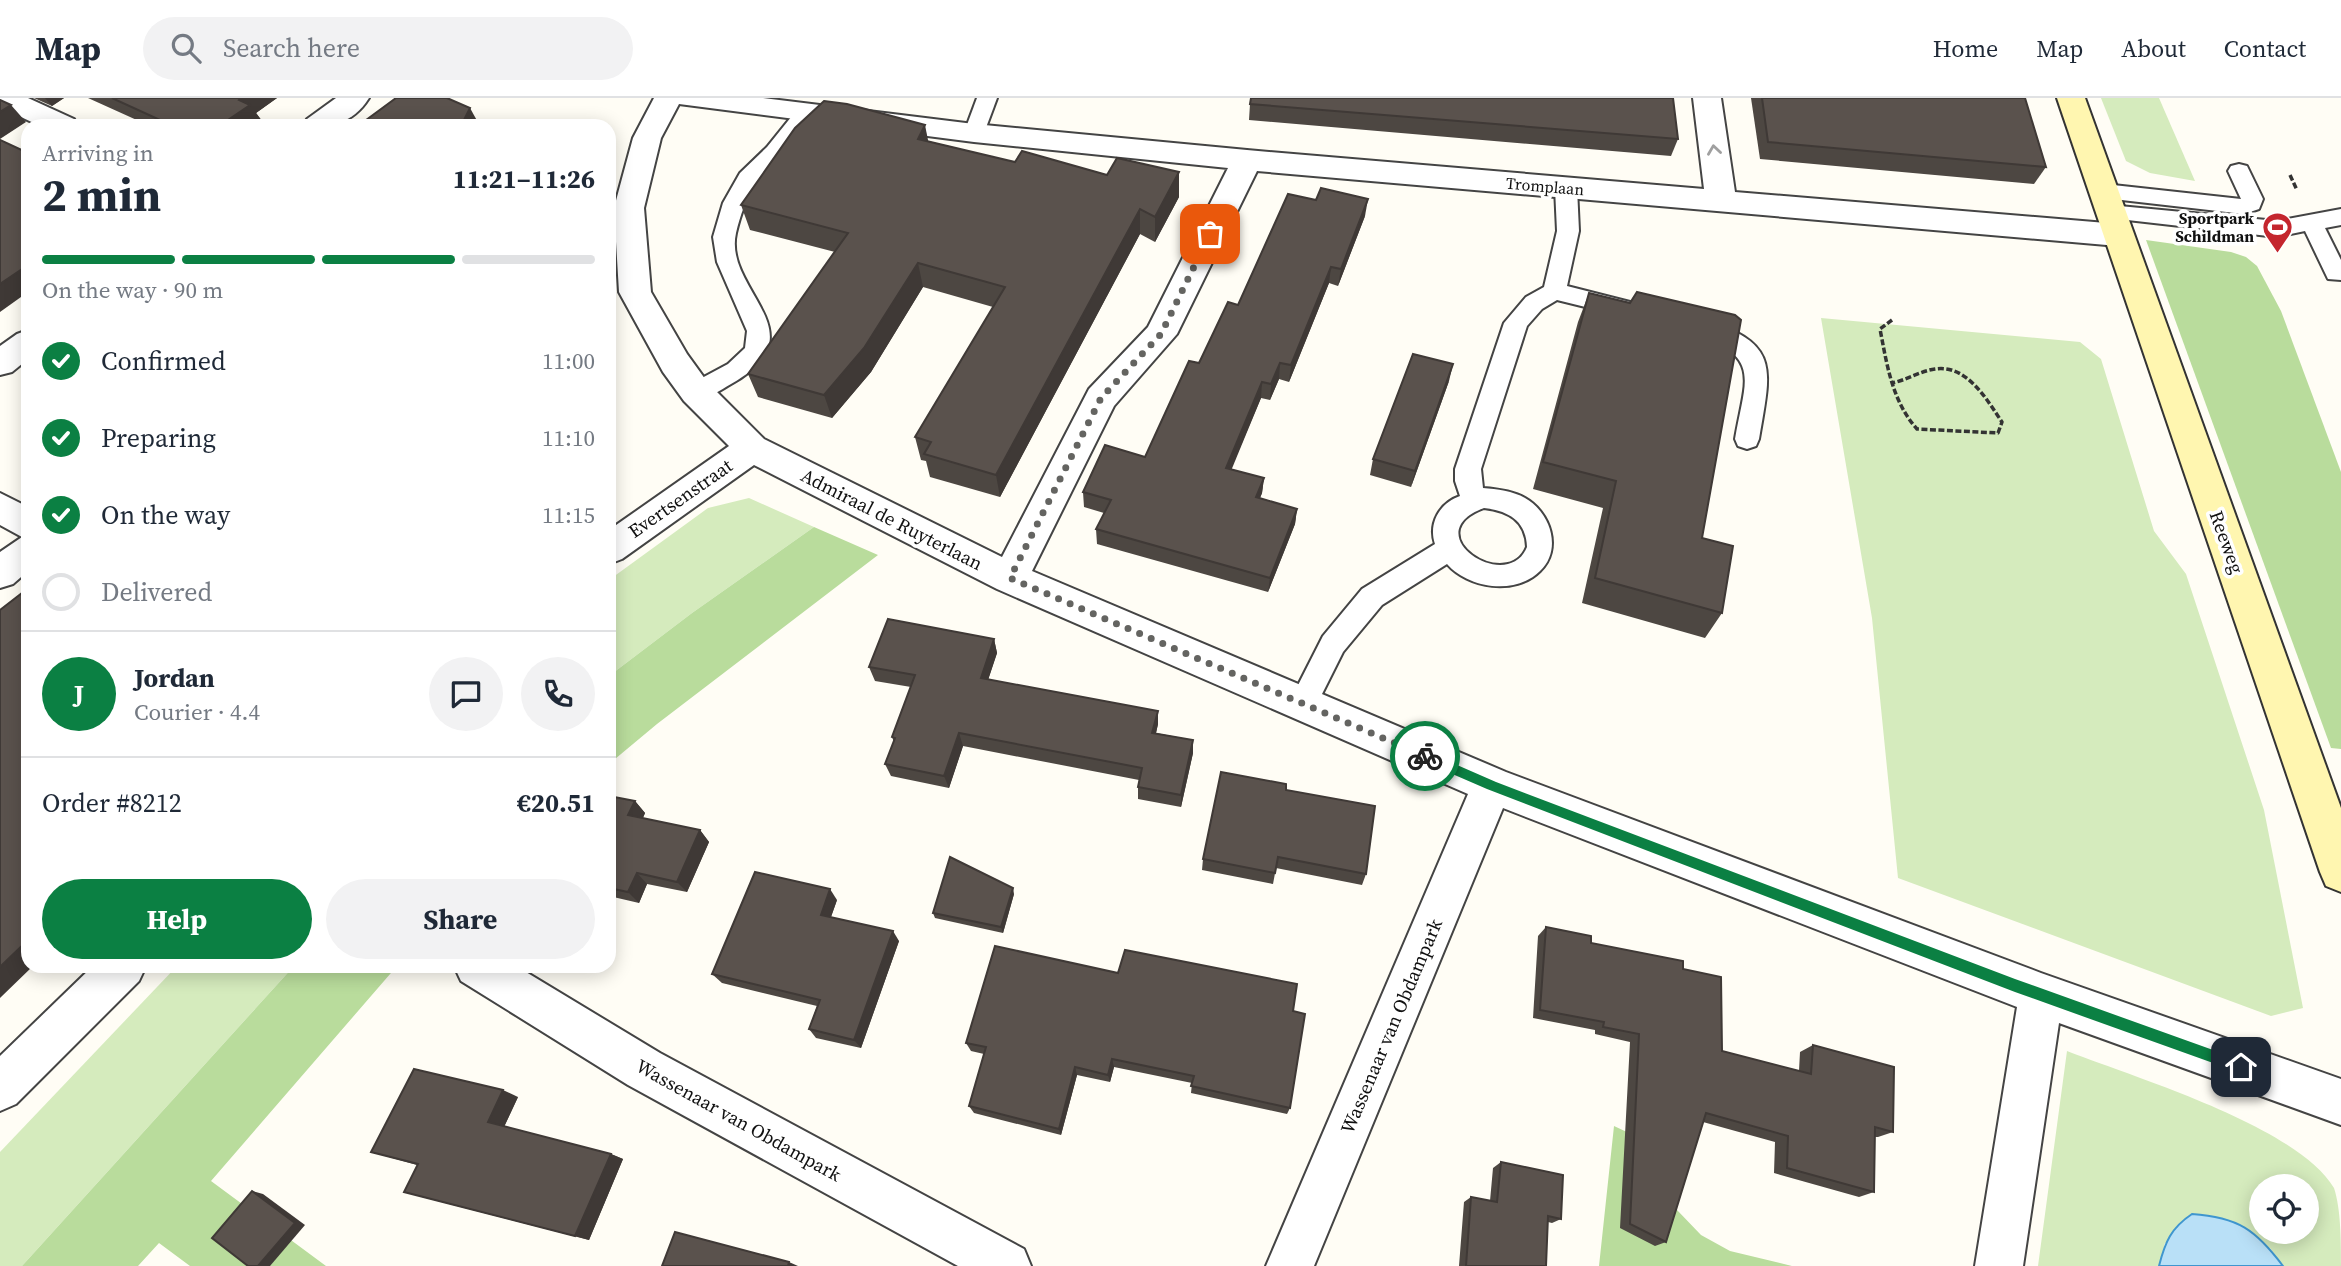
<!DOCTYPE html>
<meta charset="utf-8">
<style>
:root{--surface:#fff;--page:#f2f2f3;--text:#1f2937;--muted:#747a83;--line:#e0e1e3;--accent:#0b8043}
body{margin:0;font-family:"Source Serif 4",serif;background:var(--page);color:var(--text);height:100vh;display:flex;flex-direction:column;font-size:26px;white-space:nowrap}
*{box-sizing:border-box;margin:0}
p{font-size:23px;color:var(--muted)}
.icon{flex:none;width:38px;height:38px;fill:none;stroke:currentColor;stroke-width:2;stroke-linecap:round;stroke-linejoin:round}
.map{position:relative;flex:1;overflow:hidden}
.sheet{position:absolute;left:21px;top:21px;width:595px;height:854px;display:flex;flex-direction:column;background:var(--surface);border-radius:21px;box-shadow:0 4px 18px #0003}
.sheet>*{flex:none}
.tools{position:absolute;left:2249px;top:1076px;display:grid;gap:14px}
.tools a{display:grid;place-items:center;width:70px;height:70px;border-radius:50%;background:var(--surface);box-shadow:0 4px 18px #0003;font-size:35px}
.pin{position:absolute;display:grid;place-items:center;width:60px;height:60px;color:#fff;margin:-30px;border-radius:14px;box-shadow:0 4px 10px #0006}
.courier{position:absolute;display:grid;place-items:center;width:70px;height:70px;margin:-35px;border:5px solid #0b8043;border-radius:50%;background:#fff;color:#222;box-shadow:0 2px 9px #0007}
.summary em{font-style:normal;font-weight:700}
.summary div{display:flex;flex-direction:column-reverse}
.summary{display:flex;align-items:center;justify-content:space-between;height:119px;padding:0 21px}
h1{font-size:46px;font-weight:700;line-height:52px}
.bar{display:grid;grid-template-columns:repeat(4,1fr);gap:10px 7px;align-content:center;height:84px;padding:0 21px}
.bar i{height:9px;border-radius:5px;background:var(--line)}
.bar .on{background:var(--accent)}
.bar p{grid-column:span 4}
.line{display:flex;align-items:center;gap:18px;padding:0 21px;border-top:2px solid var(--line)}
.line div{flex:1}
.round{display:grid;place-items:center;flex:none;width:74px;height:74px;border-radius:37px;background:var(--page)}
ol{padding:0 21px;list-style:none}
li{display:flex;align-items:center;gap:21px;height:77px}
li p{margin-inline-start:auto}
li .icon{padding:7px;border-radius:50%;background:var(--accent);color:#fff;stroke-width:4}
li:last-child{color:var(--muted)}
li i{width:38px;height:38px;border:4px solid var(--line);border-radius:50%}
.cta{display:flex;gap:14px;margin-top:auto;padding:14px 21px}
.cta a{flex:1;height:80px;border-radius:42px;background:var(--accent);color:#fff;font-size:28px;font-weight:700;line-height:80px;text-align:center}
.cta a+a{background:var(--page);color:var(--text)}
header{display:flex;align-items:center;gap:42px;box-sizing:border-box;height:98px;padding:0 35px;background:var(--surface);border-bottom:2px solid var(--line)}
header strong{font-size:33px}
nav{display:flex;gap:38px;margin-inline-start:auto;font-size:24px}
.search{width:490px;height:63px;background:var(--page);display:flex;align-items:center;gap:18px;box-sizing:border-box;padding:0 24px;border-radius:38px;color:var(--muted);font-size:26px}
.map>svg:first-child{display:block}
.green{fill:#d5ebbd;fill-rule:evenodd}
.forest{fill:#b9dc9c}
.water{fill:#b9e0f7;stroke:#3f96cf;stroke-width:2}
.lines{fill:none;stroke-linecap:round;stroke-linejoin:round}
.lane-casing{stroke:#444;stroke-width:4}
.street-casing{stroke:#444;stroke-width:4}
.secondary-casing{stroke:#333;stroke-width:4}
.path{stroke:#333;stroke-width:3.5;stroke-dasharray:6 2.5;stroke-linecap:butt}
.lane{fill:#fff;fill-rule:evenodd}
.street{fill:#fff;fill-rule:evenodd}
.secondary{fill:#fff6b0;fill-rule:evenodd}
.wall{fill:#4d4742}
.shaded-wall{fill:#3f3936}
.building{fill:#5a524d;stroke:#3f3936;stroke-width:2}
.oneway{stroke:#a0a0a0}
.route{fill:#0b8043}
.done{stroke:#646461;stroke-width:7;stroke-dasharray:0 12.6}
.labels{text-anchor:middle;stroke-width:7;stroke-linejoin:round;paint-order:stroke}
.far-street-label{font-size:16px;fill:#111;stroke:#fff}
.far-poi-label{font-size:16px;font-weight:bold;fill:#111;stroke:#fff;text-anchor:end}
.street-label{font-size:19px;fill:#111;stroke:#fff}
</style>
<header>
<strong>Map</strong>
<div class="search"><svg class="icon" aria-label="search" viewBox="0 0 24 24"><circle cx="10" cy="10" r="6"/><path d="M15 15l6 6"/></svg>Search here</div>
<nav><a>Home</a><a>Map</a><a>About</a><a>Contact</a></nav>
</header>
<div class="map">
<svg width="2341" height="1168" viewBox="0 0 2341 1168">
<rect width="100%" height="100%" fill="#fffdf5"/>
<g class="green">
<path d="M2101,0H2159L2195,83L2150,75L2126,63Z"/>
<path d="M1821,220L2080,244L2101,261L2154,433L2186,476L2264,712L2303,910L2271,918L1898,780L1872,520Z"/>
<path d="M749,400L814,429L692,515L609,578V482L708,410Z"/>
<path d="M177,868H294L22,1168H0V1054Z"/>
<path d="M2067,953C2136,980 2297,1028 2334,1090C2341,1111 2341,1144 2341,1168H2283L2270,1150L2165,1145L2159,1168H2038ZM2261,1088H2306V1134H2261Z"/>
</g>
<g class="forest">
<path d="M2146,142L2231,154L2246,159L2257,168L2281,213L2341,374V651L2331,650Z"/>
<path d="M814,429L878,457L657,626L609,666V578L692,515Z"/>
<path d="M294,868H397L211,1083L326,1168H190L159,1145L138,1168H22Z"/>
<path d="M1614,1028L1629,1035L1677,1112L1701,1137L1730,1153L1792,1168H1599Z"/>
</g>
<path class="water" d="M2192,1116C2238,1119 2256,1132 2283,1168H2159C2165,1144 2171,1130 2192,1116Z"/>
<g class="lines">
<defs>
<g id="lane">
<path d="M977,0H997L984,35L981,40H967L964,35Z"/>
<path d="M807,6L814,8L817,13C807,29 795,46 782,60C774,69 762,76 756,86C746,100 740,118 736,135C723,193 822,235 731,286C717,294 703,305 687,300L684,294L687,288L728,266L745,250L747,233L717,164L713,139L723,105L740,75L767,49L800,8Z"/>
<path d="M2239,66L2247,68L2263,101L2259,111L2244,116L2104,100L2096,98L2093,93L2096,88L2104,86L2241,101L2228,73L2231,68Z"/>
<path d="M1566,83L1574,85L1577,90L1579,133L1567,188L1630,204L1634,210L1630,216L1622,218L1557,202L1542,211L1527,228L1481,371L1483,390C1497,391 1513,393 1525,400C1550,414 1563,451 1540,473C1515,498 1468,490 1447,466L1382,507L1343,554L1313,614L1303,617L1293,614L1289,605L1323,538L1362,491L1435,446C1428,425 1440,405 1460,398L1455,383V371L1504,225L1526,199L1544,189L1557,133L1555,90L1558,85ZM1484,410C1508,413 1526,422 1527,449C1508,497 1414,436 1484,410Z"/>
<path d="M2109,107L2277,123L2341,111V127L2325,130L2341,162V182L2328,181L2305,133L2277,139L2101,119L2098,114L2101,109Z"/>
<path d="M1702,221C1781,245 1771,270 1759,341L1756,348L1747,351L1738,348L1735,341C1745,281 1763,259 1694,236L1690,230L1694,224Z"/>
</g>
<g id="street">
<path d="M0,0H28L74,21L78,28H40L0,9Z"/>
<path d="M336,0H369C352,27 331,28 303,28L307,21Z"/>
<path d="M654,0H763L974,26L1247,52L1704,91L1693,0H1721L1735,94L2118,126L2129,130L2133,137L2129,144L2118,148L1257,73L1177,236L1114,308L1032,473L1506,674L2041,875L2341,981V1027L2059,925L2023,1168H1975L2017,909L1503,710L1314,1168H1266L1468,696L997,491L754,367L622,461L609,466V432L729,348L684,303L663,274L619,194L614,110L633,40ZM679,6L974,44L1228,70L1148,229L1089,291L1002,459L764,341L708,285L687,256L651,194L644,110L661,40Z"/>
<path d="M28,232V261L12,274L0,277V248L17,236Z"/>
<path d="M0,395L28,409V473L13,486L0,490V454L22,439L0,427Z"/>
<path d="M93,868H146L139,883L16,1006L0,1013V958Z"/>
<path d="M454,868H516L660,955L1024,1151L1031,1168H958L628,987L461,883Z"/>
</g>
<path id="secondary" d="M2057,0H2085L2341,710V794L2326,788L2320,774Z"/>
</defs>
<use href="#lane" class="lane-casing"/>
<use href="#street" class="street-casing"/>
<use href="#secondary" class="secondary-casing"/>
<g class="path">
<path d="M2290,77L2297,92"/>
<path d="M1892,222L1880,231C1887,267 1892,303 1917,331L1998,335L2002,324C1987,302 1967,266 1935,271C1920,273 1907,282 1892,285"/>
</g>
<use href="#lane" class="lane"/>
<use href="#street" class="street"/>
<use href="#secondary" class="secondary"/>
</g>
<g class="wall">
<path d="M34,0H64L52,8Z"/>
<path d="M88,0H277L256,15L262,23L255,28H150Z"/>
<path d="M1751,0H2025L2046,69L2034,86L1760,61Z"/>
<path d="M1250,6L1678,41L1671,58L1249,22Z"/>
<path d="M928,43L1015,64L1107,77L1179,74V99L1155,144L1140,136L1000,399L930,379L926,363L921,362L915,339L993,209L923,189L871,274L832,320L758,299L748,276L835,154L750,132L741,107Z"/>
<path d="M1365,118L1338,188L1329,185L1289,284L1279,281L1270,302L1261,300L1231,371L1264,380L1262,395L1260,400L1297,411L1295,426L1268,494L1097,446L1096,431L1104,415L1084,409L1083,394L1145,359L1199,265L1238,207Z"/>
<path d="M1589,195L1702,440L1722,515L1705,540L1582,505L1603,410L1533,391L1578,224Z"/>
<path d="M1449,283L1411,389L1370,377L1373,361Z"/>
<path d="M994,541L997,555L988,582L1158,613V626L1156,635L1193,642V655L1181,709L1138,701V689L1139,682L963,648L949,690L891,678L885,666L894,644L892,639L911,589L875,583L869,569Z"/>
<path d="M1286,692L1366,776L1362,787L1276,770L1273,786L1202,772L1203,761Z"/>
<path d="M609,698L635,703L645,715L643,720L700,732L709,744L687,794L647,786L639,805L609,798Z"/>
<path d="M1014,796L1003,835L935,820L933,815Z"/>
<path d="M837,802L831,819L899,843L861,950L816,940L809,931L817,908L722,885L712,876Z"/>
<path d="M1546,829L1591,845L1683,871L1722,953L1799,973L1800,954L1813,947L1893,1034L1878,1039H1875L1874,1094L1859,1099L1774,1075L1775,1044L1703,1024L1666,1144L1655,1148L1620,1130L1630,944L1595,936V932L1533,920L1538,838Z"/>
<path d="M1293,913L1290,1010L1287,1016L1191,995L1192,985L1114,969L1110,984L1077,977L1061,1037L974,1015L969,1008L984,956L971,953L966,945Z"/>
<path d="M518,999L504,1029L611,1056L623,1061L589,1142L422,1099L417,1067L371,1054Z"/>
<path d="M1501,1064L1561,1121L1552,1125L1548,1124L1546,1168H1459L1464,1104L1471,1099L1490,1103L1493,1070Z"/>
</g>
<g class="shaded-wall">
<path d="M45,0H64L52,8Z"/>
<path d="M241,0H277L256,15L262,23L255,28H219Z"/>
<path d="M11,7L26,24L0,41V14Z"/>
<path d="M470,10L480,28H461Z"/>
<path d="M925,27L930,52L918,41Z"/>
<path d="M1179,74V99L1155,144V119Z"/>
<path d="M1368,101L1365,118L1338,188L1341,171Z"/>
<path d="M1140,111V136L1000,399L996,377Z"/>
<path d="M918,165L923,189L871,274L832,320L824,297Z"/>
<path d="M28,167V194L0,214V186Z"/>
<path d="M1331,169L1329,185L1289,284L1291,267Z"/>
<path d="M1280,265L1279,281L1270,302L1271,286Z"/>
<path d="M1453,266L1449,283L1411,389L1415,373Z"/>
<path d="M1262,284L1261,300L1226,385V370Z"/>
<path d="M1264,380L1262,395L1254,414L1256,399Z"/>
<path d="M1297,411L1295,426L1268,494L1270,480Z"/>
<path d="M994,541L997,555L984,594L981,580Z"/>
<path d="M1158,613V626L1153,648L1152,635Z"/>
<path d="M959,635L963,648L949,690L944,678Z"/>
<path d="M1193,642V655L1181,709V697Z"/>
<path d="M635,703L645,715L639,728L628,717Z"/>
<path d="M700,732L709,744L687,794L677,784Z"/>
<path d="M637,775L647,786L639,805L628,794Z"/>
<path d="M1013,790L1014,796L1003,835L1001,829Z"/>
<path d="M830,791L837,802L828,827L821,817Z"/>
<path d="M893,833L899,843L861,950L854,942Z"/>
<path d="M28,842V868H33L0,900V869Z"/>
<path d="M1112,961L1114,969L1110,984L1108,977Z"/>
<path d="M1075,969L1077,977L1061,1037L1059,1031Z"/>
<path d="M503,992L518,999L503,1031L488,1024Z"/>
<path d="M611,1056L623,1061L589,1142L575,1138Z"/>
<path d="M252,1093L263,1096L305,1127L270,1168H258Z"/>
<path d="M789,1164L798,1168H788Z"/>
</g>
<g class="building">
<path d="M112,0H241L239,2L250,7L219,28H173Z"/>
<path d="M396,0H447L470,10L461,28H358Z"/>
<path d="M1251,0H1673L1678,41L1250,6Z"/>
<path d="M1762,0H2025L2046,69L1768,44Z"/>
<path d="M0,2L11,7L0,14Z"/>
<path d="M824,3L847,6L925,27L918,41L1015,64L1022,53L1107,77L1117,60L1179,74L1155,119L1140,111L996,377L924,356L931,344L915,339L1005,189L918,165L864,250L824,297L748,276L848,135L741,107L795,30Z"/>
<path d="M0,42L28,55V167L0,186Z"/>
<path d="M1321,90L1368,101L1341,171L1331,169L1291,267L1280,265L1271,286L1262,284L1226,370L1264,380L1256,399L1297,411L1270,480L1096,431L1111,402L1083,394L1105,347L1145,359L1189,263L1199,265L1228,204L1238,207L1288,96L1316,102Z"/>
<path d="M1637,194L1735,217L1741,222L1702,440L1733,448L1722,515L1595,480L1616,383L1543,364L1589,195L1630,205Z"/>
<path d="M1413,256L1453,266L1415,373L1373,361Z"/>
<path d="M22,495L28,499V842L0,869V512Z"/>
<path d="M888,521L994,541L981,580L1158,613L1152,635L1193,642L1181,697L1138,689L1142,670L959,635L944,678L885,666L895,640L892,639L915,577L869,569Z"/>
<path d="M1221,674L1286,686V692L1375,708L1366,776L1278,759L1275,775L1203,761Z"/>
<path d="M609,698L635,703L628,717L700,732L677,784L637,775L628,794L609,790Z"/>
<path d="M950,759L1013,790L1001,829L933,815Z"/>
<path d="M755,774L830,791L821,817L893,833L854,942L809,931L820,902L712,876Z"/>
<path d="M1546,829L1591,838V845L1683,863V871L1721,879L1722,953L1811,976L1813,947L1894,969L1893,1034L1875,1029L1874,1094L1787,1070L1788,1038L1706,1015L1666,1144L1630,1126L1639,936L1603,929L1604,924L1540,912Z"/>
<path d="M995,848L1118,875L1125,852L1297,886L1293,913L1305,916L1290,1010L1191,988L1194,978L1112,961L1108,977L1075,969L1059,1031L969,1008L986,949L966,945Z"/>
<path d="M414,971L503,992L488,1024L611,1056L575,1138L404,1094L418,1066L371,1054Z"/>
<path d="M1501,1064L1563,1077L1561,1121L1548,1118L1546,1168H1466L1471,1099L1497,1104Z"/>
<path d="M252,1093L295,1125L258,1168H248L212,1140Z"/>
<path d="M675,1134L789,1164L788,1168H662Z"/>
</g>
<defs><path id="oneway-chevron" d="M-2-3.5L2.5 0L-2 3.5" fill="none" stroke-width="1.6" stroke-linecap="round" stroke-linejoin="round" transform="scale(1.75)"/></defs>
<use class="oneway" href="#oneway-chevron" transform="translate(1714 52) rotate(-98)"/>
<path class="route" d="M1425,653L1496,684L2015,881L2241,962L2248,969L2241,975L2015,894L1487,691L1420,662V655Z"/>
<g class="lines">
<path class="done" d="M1210,136L1161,236L1101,300L1010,480L1425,658"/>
</g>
<defs>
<symbol id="stadium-pin" viewBox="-11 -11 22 30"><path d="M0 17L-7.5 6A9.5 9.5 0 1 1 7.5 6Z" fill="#c4262e" stroke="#fff"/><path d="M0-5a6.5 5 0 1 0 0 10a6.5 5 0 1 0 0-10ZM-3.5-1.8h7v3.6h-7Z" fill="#fff"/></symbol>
</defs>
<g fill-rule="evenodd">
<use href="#stadium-pin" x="2260" y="112" width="35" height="47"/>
</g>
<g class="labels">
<g class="far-street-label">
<text transform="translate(1545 88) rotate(5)" y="6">Tromplaan</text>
</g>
<g class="far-poi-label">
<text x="2254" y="126">Sportpark<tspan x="2254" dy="18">Schildman</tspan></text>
</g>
<g class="street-label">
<text transform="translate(680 400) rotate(-35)" y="7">Evertsenstraat</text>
<text transform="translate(892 421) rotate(27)" y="7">Admiraal de Ruyterlaan</text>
<text transform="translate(2227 444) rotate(70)" y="7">Reeweg</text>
<text transform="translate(1391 928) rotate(-67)" y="7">Wassenaar van Obdampark</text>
<text transform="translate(739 1022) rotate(29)" y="7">Wassenaar van Obdampark</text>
</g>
</g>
</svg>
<div class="tools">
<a><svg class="icon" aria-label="locate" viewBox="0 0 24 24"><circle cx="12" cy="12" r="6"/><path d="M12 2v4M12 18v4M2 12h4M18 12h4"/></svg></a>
</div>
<div class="pin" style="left:1210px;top:136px;background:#ea580c"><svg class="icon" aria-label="bag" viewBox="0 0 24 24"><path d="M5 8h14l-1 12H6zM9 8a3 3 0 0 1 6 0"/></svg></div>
<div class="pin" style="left:2241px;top:969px;background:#1f2937"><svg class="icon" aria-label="home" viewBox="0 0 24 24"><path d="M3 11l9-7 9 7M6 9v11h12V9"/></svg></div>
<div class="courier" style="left:1425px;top:658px"><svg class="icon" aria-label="bike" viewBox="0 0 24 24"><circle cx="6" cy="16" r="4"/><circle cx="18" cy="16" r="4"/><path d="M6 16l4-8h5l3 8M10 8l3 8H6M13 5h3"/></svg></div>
<section class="sheet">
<div class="summary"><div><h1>2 min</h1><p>Arriving in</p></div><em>11:21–11:26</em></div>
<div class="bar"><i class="on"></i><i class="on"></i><i class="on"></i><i></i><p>On the way · 90 m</p></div>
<ol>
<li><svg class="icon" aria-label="check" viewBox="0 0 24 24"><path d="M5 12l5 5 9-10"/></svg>Confirmed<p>11:00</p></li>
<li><svg class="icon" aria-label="check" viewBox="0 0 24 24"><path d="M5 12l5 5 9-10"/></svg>Preparing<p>11:10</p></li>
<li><svg class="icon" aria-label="check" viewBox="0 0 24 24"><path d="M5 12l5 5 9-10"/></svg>On the way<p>11:15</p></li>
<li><i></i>Delivered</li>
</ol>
<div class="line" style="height:126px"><b class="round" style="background:var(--accent);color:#fff">J</b><div><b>Jordan</b><p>Courier · 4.4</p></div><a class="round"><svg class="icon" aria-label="chat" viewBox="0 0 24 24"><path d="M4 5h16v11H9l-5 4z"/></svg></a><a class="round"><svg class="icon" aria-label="phone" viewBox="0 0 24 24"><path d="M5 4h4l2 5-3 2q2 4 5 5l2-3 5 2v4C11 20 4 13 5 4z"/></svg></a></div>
<div class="line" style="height:91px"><div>Order #8212</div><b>€20.51</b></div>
<div class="cta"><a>Help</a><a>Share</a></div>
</section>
</div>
